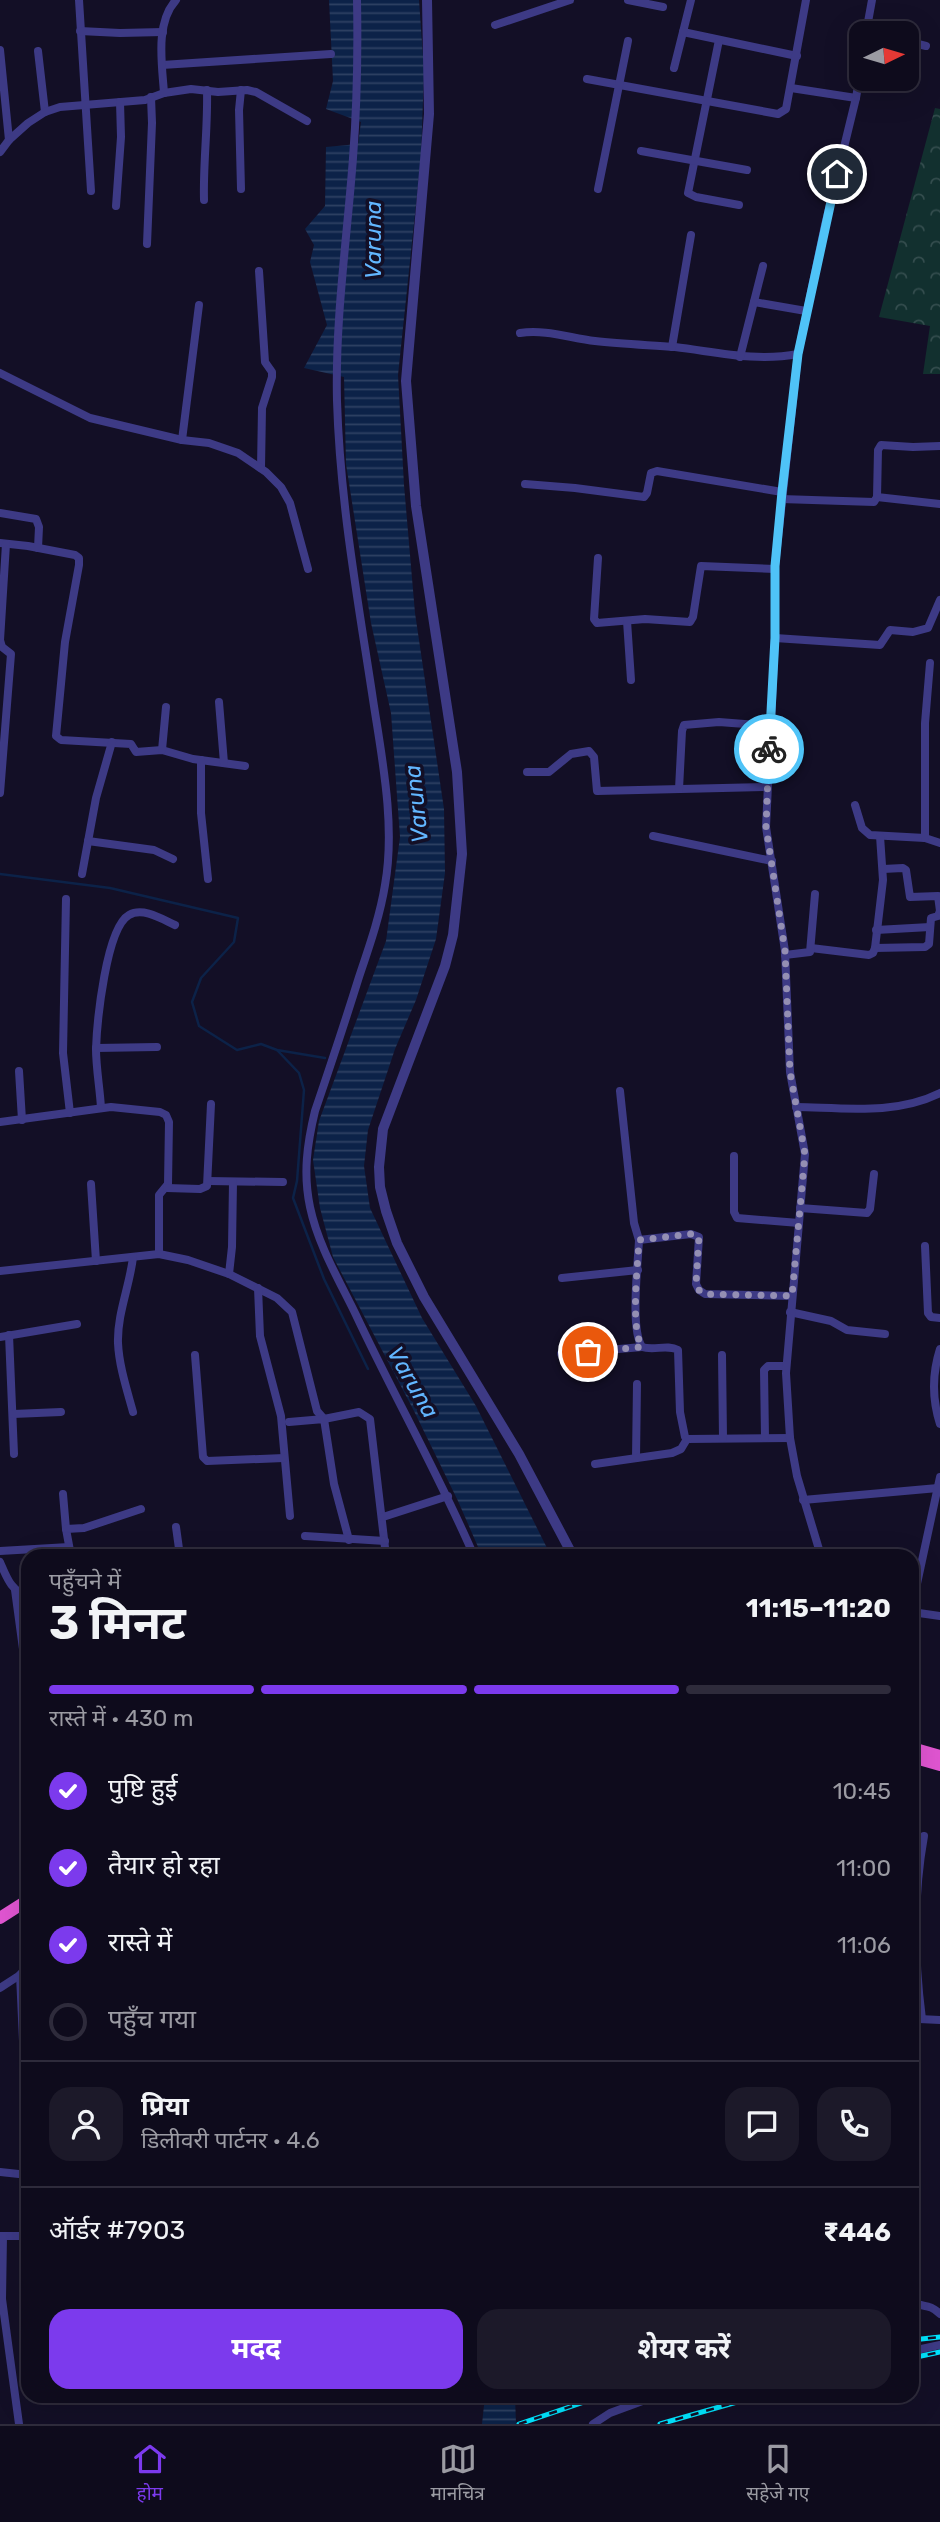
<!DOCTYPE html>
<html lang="hi">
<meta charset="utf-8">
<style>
:root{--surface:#0e0b1c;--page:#1c1929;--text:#f1f3f6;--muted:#9b9ba3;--line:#2e2b3b;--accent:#7c3aed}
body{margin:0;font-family:Rubik,"Noto Sans Devanagari",sans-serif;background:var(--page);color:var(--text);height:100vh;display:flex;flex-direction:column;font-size:26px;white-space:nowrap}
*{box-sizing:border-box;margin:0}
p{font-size:23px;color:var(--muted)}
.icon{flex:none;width:38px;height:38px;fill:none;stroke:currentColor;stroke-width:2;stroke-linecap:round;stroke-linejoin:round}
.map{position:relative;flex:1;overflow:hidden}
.drawer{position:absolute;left:21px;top:1549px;width:898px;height:854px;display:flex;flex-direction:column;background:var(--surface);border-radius:21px;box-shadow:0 7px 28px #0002,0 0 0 2px var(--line)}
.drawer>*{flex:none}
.needle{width:46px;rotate:85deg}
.buttons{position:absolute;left:849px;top:21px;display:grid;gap:14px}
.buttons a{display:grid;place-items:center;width:70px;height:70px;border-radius:14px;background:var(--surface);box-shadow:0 7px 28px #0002,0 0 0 2px var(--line);font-size:35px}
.pin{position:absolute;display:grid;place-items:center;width:60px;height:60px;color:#fff;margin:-30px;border:4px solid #fff;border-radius:50%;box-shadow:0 2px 7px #0007}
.courier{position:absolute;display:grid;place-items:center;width:70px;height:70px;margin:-35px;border:5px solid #4fc3f7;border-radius:50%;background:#fff;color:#222;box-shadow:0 2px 9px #0007}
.summary em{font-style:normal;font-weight:700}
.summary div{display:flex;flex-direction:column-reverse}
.summary{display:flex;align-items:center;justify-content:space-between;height:119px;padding:0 28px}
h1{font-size:46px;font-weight:700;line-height:52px}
.bar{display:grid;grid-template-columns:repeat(4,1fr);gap:10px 7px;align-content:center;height:84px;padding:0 28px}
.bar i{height:9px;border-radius:5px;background:var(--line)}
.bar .selected{background:var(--accent)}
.bar p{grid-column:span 4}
.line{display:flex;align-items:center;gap:18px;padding:0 28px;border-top:2px solid var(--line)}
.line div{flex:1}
.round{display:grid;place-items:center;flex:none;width:74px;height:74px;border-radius:21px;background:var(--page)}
ol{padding:0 28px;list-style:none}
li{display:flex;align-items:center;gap:21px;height:77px}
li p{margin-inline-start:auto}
li .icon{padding:7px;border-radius:50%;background:var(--accent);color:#fff;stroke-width:4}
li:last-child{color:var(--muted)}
li i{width:38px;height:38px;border:4px solid var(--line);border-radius:50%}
.cta{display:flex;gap:14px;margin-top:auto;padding:14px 28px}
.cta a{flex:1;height:80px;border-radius:21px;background:var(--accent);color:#fff;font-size:28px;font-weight:700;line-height:80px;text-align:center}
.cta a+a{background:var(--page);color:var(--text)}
.tab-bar{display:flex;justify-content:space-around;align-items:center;height:98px;border-top:2px solid var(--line);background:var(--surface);font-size:19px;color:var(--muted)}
.tab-bar a{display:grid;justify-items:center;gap:4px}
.tab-bar .selected{color:var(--accent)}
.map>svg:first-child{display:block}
.forest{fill:url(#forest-crowns)}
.water{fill:url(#water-rules)}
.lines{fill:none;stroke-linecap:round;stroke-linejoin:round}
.stream{stroke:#0c2248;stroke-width:2.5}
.minor{stroke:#3d3a85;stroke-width:8}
.tertiary{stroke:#3d3a85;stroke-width:10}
.trunk{stroke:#e055d1;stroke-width:12}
.rail-casing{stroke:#00e5ff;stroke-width:5}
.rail{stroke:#130f26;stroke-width:2.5;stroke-dasharray:8;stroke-linecap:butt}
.done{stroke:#948fb3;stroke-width:7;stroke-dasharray:0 12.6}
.route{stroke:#4fc3f7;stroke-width:9}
.labels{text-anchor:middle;stroke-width:7;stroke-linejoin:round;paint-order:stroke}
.water-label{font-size:23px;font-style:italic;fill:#62b6ff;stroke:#130f26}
</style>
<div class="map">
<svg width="940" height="2424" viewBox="0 0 940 2424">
<defs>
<pattern id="forest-crowns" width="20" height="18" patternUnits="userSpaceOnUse" patternTransform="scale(1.75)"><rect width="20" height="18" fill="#12302f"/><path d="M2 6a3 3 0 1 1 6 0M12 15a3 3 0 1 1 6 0" fill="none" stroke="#344d4e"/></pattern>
<pattern id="water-rules" width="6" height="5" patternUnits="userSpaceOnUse" patternTransform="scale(1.75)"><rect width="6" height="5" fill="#0c2248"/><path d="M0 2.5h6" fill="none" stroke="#2f4163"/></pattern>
</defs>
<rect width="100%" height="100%" fill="#130f26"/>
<path class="forest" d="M935,108L940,109V374H923L930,326L879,317Z"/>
<g class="water">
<path d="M329,0H419L424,71L421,157L398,375L404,485L415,613L444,809L445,873L436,939L416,1000L395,1049L368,1130L364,1166L370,1208L422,1318L476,1406L551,1556H482L458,1501L414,1411L333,1257L320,1208L313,1160L319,1121L386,941L400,837L391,713L371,623L346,464L344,377L304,368L327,325L310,262L314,245L305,229L325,206L326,147L358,144L361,122L326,109L333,81Z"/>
<path d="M485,2396H515L516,2424H482Z"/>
</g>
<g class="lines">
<g class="stream">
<path d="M0,874L110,888L238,918L234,942L201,978L192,1002L199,1026L237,1050L261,1044L277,1050L325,1058"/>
<path d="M277,1050L299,1073L304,1090L297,1181L293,1198L324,1279L368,1369"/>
</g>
<g class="minor">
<path d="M79,0L91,191"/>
<path d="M357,0C358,53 357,106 353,158C347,239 335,320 337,401C340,500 357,595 372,693C381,754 396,823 385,885C380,916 369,947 359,977C345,1022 330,1067 315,1111C307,1144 303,1174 310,1207C318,1245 339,1280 356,1315C394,1396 438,1473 474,1556"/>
<path d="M628,0L663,7"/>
<path d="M495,25L570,0"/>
<path d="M80,31L120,33L163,32"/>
<path d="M683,32L797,56"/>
<path d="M866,33L872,0"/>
<path d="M719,40L688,193L696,197L739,205"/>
<path d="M906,41L926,46"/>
<path d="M0,50L9,140"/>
<path d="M38,51L45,112"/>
<path d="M162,65L331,54"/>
<path d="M674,68L691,0"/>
<path d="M587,79L778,114L786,109L806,0"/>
<path d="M791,88L856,98"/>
<path d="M164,93C162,64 155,23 176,0"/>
<path d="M641,151L747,170"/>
<path d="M0,152L9,140L28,123L45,112L60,107L145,100L164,93L191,89L218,92L247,90L256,92L307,121"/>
<path d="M241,189L239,110L241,90"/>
<path d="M598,189L628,41"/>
<path d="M204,200C203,163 208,127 207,90"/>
<path d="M116,206L121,137L120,102"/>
<path d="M147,244L152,123L151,97"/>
<path d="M259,271L265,362L272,372V377L262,408L261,468"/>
<path d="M754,302L806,311"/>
<path d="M520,333C545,329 570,338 595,341C621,344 649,345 675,347C717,352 756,362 798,354"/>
<path d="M672,347L691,235"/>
<path d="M740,357L763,266"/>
<path d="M0,373L90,418L182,440L209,443L238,453L266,472L281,487L290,503L308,569"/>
<path d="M182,440L199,305"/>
<path d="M525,484L575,488L644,497L647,493L651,473L657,471L782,492"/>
<path d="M877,497L940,504"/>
<path d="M781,499L874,502L877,497L878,450L881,445L913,447L940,446"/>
<path d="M0,513L36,519L39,527L38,548"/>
<path d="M0,543L28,546L75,555L79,558V565L65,642L56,736L61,740L131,744L136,752L162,750L193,759L245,766"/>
<path d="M598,558L594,619L597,623L645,619L690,622L693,617L701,566L775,569"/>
<path d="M627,621L631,680"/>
<path d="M775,638L880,645L890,630L913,632L928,628L940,600"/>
<path d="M219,702L224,763"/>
<path d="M162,750L166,707"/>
<path d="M201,760V813L208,879"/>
<path d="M527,772H549L571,754L589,751L594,757L597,791L768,787"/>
<path d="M679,789L682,731L684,725L719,722L770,726"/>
<path d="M0,793L11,654L2,647L0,640L6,544"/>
<path d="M855,805L862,828L870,835L925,838L940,843"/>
<path d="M653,836L772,861"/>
<path d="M880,836L883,880L875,948L925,947L929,944L931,918L938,916L940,911"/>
<path d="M925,838V723L930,663"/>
<path d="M88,841L154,850L173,859"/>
<path d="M883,869L903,868L906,870L910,897L938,896L940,911"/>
<path d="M82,874L96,798L112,742"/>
<path d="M66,899L63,1053L70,1113"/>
<path d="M876,930L930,927"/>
<path d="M811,948L869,955L873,953L875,948"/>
<path d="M785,955L810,952L815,894"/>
<path d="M96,1048L157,1047"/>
<path d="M19,1071L22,1120"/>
<path d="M620,1091L634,1223L639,1240L691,1234L699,1237L696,1284L699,1290L705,1294L792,1296"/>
<path d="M796,1107C845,1108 896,1115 940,1093"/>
<path d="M101,1108C100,1089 96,1068 96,1049C97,1022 106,928 129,915C143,907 162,919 175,925"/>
<path d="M0,1122L111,1107L160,1112L166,1115L169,1122L168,1184L159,1195V1254"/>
<path d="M734,1156V1212L737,1218L799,1223"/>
<path d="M208,1181L283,1182"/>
<path d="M91,1184L96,1261"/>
<path d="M167,1188L200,1189L207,1186L211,1104"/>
<path d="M800,1208L867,1213L870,1209L874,1174"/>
<path d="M639,1240C638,1264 630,1329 642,1347C654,1351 667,1344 678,1350L680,1412L685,1437L687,1439L790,1438"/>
<path d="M925,1246L928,1313L931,1317L940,1318"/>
<path d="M0,1271L159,1254L188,1260L229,1274L277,1298L292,1312L317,1411L324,1419L359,1412L370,1419L386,1556"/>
<path d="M229,1274L232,1247L233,1182"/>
<path d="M562,1278L638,1270"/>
<path d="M258,1288L260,1336L281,1416L290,1516"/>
<path d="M790,1312L831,1321L847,1330L885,1334"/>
<path d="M9,1335L14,1454"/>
<path d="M0,1337L77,1324"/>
<path d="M940,1349C932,1374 932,1399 940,1424"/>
<path d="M561,1354L642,1347"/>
<path d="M195,1355L203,1457L207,1461L284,1458"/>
<path d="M722,1355L723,1438"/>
<path d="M133,1412C127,1390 119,1366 118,1343C117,1314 130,1285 133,1257"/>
<path d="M13,1414L61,1412"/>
<path d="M289,1422L324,1419L334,1484L349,1540"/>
<path d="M765,1438L764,1370L768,1366H786"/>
<path d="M636,1458L637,1384"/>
<path d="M595,1464L672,1453L681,1449L687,1439"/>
<path d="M63,1494L66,1529L71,1556"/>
<path d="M803,1500L938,1488"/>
<path d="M383,1517L448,1496"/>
<path d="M176,1527L180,1556"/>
<path d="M66,1529L84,1528L141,1509"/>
<path d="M305,1536L385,1541"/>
<path d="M0,1551L69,1547"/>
<path d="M821,1556L797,1476L790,1438L786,1373L805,1154L790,1072L785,951L766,827L775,638V566L798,354L825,225L856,98L861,68"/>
<path d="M0,1562C7,1578 11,1591 28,1596"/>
<path d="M15,1590L28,1686"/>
<path d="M912,1607L940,1477"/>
<path d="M912,1612L940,1616"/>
<path d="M20,1975L23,2041L28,2065"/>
<path d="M0,1988L20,1975L28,1964"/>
<path d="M912,2019L917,2084"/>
<path d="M919,2019L940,2020"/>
<path d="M922,2019C914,1958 913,1897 924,1836"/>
<path d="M0,2172L28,2175"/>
<path d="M0,2236H28"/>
<path d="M3,2236L2,2299L19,2424"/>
<path d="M912,2301C922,2309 928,2302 940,2314"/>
<path d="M912,2351L940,2345"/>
<path d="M593,2424L610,2413L656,2396"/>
</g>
<path class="tertiary" d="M427,0L429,114L406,381L416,506L457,772L462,854L453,935L445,966L383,1129L379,1167L380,1187L386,1211L397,1243L424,1297L519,1454L573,1556"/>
<g class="trunk">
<path d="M912,1748L940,1756"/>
<path d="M912,1757L940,1765"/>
<path d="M0,1918L28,1900"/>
</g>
<defs>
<g id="rail">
<path d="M912,2340L940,2337"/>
<path d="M912,2358L940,2352"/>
<path d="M519,2424L602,2396"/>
<path d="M660,2424L758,2396"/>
</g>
</defs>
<use href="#rail" class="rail-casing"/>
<use href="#rail" class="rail"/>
</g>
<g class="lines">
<path class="done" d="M588,1352L642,1347C630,1328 638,1265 639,1240L691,1234L699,1237L696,1284L699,1290L705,1294L792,1296L805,1154L790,1072L785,951L766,827L769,749"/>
<path class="route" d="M769,749L775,638V566L782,492L798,354L837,174"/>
</g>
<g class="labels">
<g class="water-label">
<text transform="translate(373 240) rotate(-90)" y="8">Varuna</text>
<text transform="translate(416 804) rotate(-96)" y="8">Varuna</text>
<text transform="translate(413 1382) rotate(60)" y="8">Varuna</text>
</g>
</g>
</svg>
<div class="buttons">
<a><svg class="needle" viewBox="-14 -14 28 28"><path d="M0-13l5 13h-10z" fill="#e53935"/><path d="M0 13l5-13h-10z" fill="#9b9ba3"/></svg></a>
</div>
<div class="pin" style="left:588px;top:1352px;background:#ea580c"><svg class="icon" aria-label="bag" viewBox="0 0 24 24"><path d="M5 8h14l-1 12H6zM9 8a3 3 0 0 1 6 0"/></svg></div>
<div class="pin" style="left:837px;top:174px;background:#1f2937"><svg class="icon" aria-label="home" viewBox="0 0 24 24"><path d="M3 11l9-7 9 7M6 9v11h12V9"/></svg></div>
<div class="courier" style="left:769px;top:749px"><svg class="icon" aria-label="bike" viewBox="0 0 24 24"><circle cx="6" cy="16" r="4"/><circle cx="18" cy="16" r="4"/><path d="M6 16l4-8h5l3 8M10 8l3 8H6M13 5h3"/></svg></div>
<section class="drawer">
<div class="summary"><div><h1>3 मिनट</h1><p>पहुँचने में</p></div><em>11:15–11:20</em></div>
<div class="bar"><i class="selected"></i><i class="selected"></i><i class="selected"></i><i></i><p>रास्ते में · 430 m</p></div>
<ol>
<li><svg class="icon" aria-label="check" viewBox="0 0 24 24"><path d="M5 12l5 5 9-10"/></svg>पुष्टि हुई<p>10:45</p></li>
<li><svg class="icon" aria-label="check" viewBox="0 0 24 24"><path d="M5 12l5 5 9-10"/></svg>तैयार हो रहा<p>11:00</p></li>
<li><svg class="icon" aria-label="check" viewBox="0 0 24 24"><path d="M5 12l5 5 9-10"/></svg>रास्ते में<p>11:06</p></li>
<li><i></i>पहुँच गया</li>
</ol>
<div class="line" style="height:126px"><a class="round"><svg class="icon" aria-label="person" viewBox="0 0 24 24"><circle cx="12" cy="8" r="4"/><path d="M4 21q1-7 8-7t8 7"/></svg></a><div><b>प्रिया</b><p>डिलीवरी पार्टनर · 4.6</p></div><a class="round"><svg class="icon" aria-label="chat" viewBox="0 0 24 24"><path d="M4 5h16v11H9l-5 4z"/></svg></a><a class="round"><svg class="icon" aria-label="phone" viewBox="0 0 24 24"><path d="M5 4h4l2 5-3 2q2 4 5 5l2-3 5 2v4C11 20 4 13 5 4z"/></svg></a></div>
<div class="line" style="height:91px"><div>ऑर्डर #7903</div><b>₹446</b></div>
<div class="cta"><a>मदद</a><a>शेयर करें</a></div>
</section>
</div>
<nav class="tab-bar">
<a class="selected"><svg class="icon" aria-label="home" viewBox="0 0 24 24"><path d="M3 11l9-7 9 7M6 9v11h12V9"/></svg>होम</a>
<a><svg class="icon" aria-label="map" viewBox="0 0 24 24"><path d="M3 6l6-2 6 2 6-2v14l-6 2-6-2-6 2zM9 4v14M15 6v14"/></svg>मानचित्र</a>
<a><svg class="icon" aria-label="saved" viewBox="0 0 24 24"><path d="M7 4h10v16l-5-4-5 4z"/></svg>सहेजे गए</a>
</nav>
